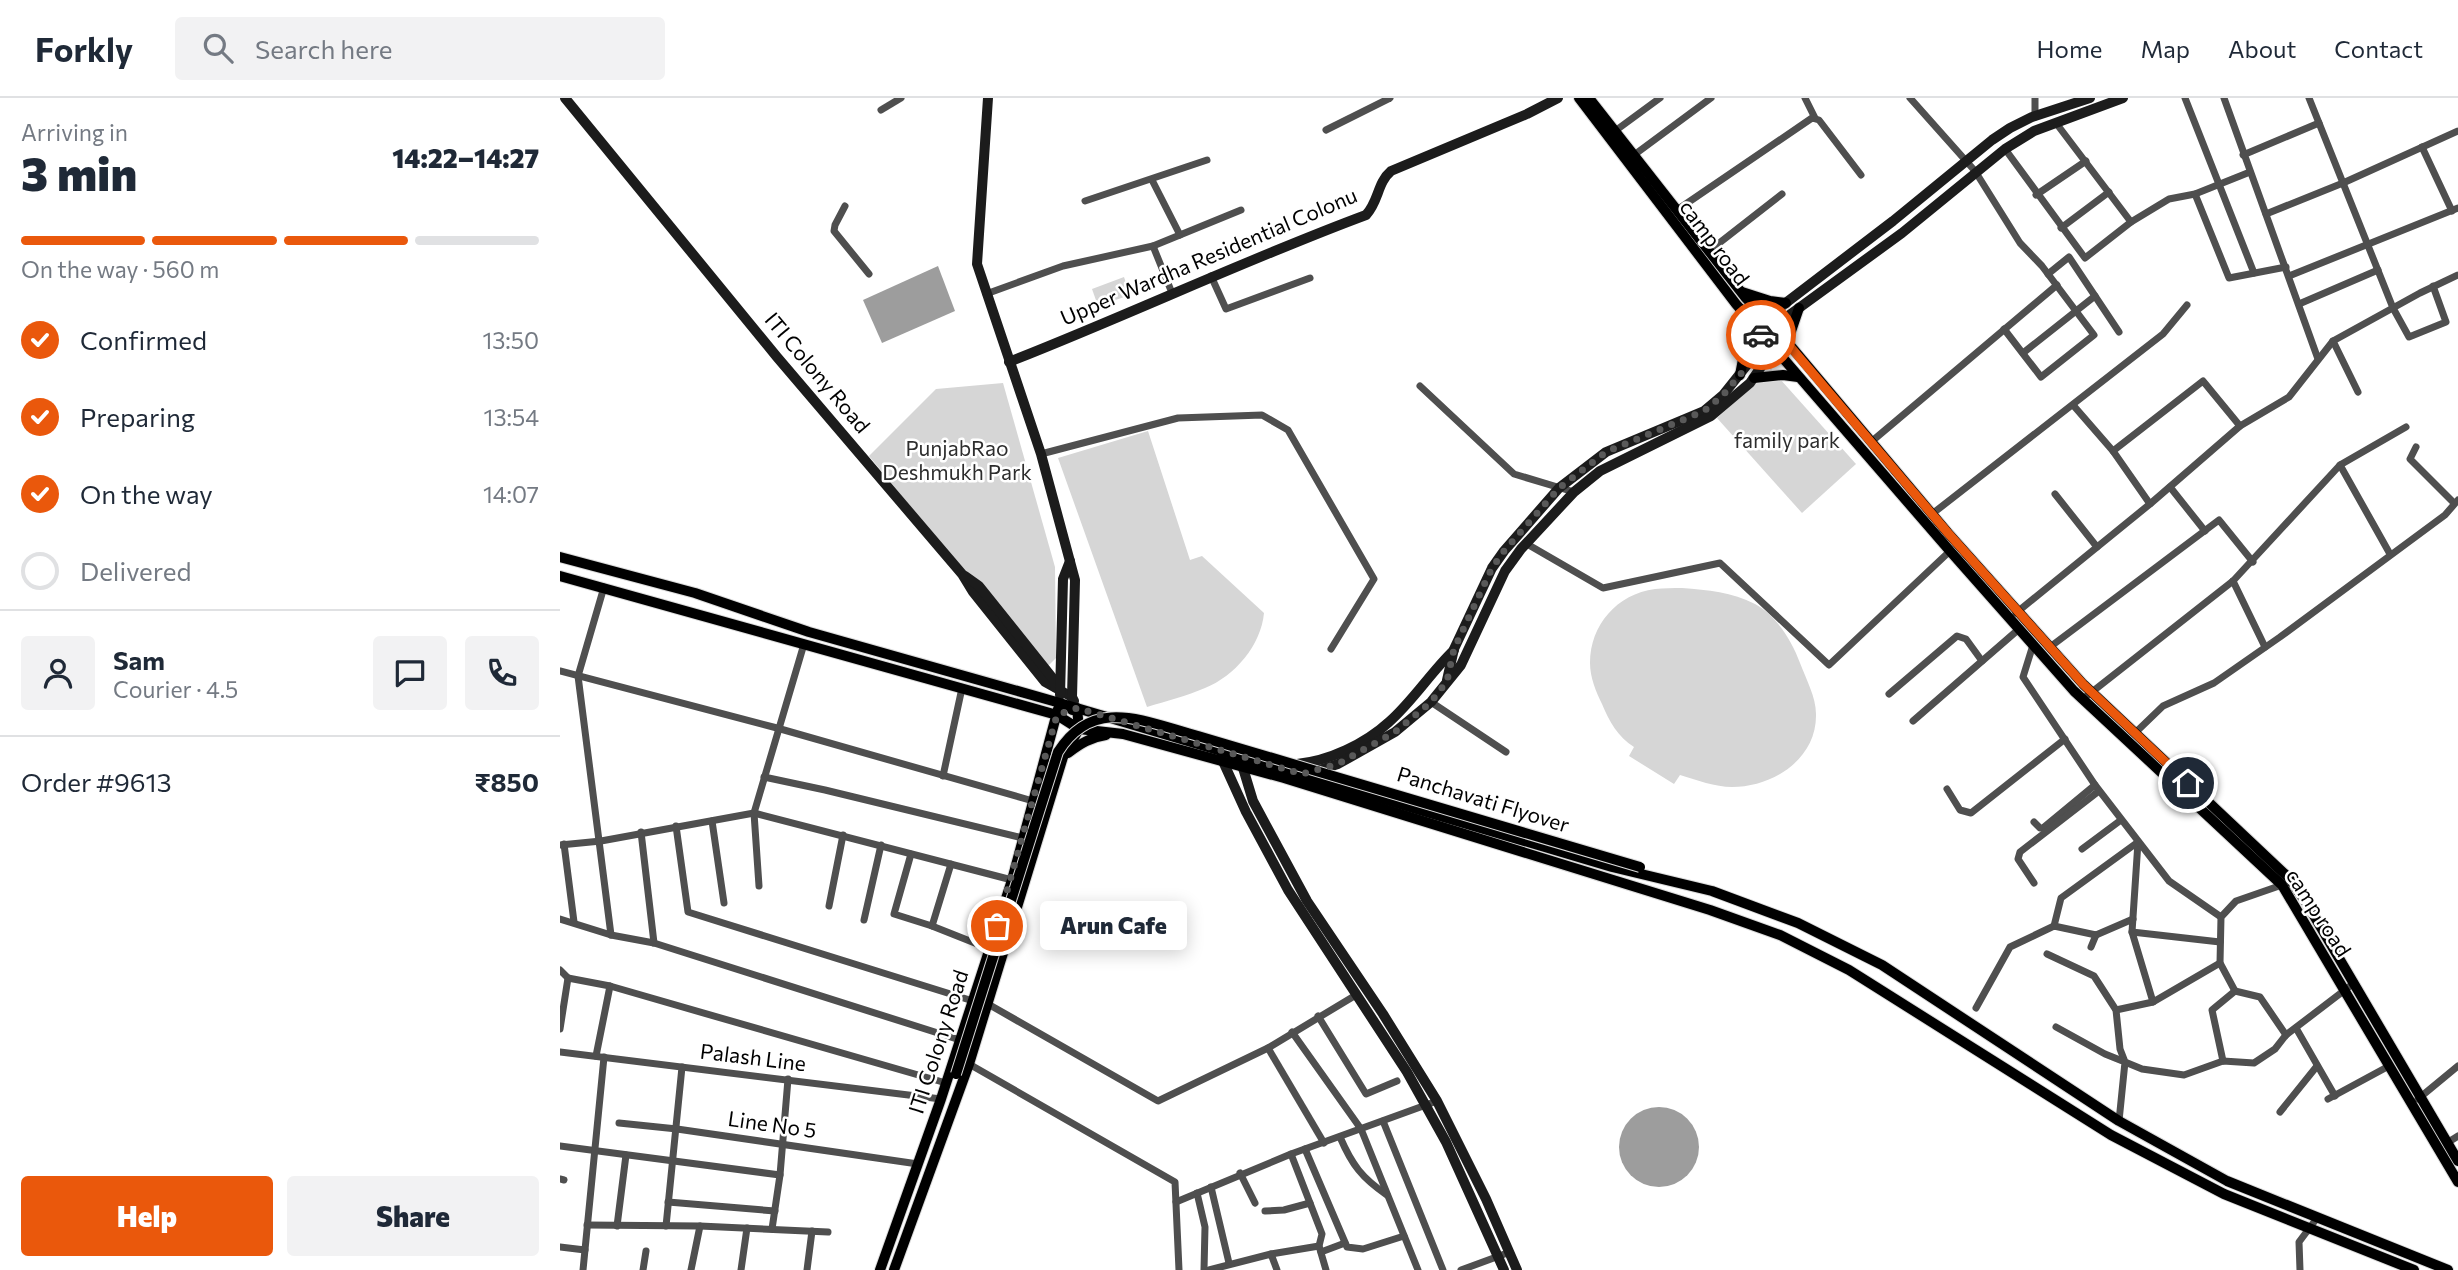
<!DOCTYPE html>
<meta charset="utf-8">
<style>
:root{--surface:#fff;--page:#f2f2f3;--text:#1f2937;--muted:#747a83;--line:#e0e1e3;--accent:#ea580c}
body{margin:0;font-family:Commissioner,sans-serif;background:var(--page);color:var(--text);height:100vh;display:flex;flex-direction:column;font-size:26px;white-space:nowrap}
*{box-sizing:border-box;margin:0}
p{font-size:23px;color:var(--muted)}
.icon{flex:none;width:38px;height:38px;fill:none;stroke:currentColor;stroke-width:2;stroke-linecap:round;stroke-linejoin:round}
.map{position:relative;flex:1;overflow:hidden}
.drawer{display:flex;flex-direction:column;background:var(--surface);width:560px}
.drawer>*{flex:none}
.pin{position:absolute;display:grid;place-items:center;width:60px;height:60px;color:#fff;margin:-30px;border:4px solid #fff;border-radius:50%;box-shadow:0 2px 7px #0007}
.courier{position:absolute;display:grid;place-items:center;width:70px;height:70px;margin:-35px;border:5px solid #ea580c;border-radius:50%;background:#fff;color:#222;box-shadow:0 2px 9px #0007}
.bubble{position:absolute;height:49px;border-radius:7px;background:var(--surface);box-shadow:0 4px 18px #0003;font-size:23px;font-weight:800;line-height:49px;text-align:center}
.head em{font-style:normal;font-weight:800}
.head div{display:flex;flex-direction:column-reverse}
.head{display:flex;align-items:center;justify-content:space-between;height:119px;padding:0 21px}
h1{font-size:46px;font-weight:800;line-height:52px}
.bar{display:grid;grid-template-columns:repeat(4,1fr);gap:10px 7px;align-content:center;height:84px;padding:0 21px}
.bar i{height:9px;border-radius:5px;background:var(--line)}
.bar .selected{background:var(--accent)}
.bar p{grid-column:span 4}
.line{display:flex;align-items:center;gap:18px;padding:0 21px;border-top:2px solid var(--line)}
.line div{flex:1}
.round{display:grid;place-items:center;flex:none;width:74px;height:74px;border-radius:7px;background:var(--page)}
ol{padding:0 21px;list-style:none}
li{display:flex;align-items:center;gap:21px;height:77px}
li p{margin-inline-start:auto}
li .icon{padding:7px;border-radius:50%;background:var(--accent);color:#fff;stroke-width:4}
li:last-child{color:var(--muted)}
li i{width:38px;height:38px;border:4px solid var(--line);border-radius:50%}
.button{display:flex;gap:14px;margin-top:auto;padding:14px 21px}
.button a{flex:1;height:80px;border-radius:7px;background:var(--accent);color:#fff;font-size:28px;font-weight:800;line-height:80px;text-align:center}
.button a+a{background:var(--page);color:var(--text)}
header{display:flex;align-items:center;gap:42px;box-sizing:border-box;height:98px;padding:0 35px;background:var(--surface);border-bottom:2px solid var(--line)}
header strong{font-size:33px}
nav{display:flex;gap:38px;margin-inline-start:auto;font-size:24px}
.search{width:490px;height:63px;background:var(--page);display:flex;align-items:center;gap:18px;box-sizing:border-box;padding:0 24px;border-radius:7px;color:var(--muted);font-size:26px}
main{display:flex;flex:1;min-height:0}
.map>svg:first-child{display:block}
.green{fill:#d6d6d6}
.water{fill:#9d9d9d}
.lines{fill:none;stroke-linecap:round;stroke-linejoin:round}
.primary-casing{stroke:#dbdbdb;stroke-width:12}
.street{stroke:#4f4f4f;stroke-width:7}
.secondary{stroke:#1c1c1c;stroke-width:10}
.primary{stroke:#000;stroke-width:10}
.primary-bridge-casing{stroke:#dbdbdb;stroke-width:12;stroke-linecap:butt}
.primary-bridge{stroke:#000;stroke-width:10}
.done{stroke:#595959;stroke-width:7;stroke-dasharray:0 12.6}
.route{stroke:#ea580c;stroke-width:9}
.labels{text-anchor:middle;stroke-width:5;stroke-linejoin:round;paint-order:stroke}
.street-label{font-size:21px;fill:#000;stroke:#fff}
.park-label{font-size:21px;fill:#2d2d2d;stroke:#fff}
</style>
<header>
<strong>Forkly</strong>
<div class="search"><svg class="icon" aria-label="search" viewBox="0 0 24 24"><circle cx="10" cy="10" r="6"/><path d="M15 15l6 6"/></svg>Search here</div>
<nav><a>Home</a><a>Map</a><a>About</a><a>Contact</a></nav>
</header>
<main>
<section class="drawer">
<div class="head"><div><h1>3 min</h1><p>Arriving in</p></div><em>14:22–14:27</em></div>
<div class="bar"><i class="selected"></i><i class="selected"></i><i class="selected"></i><i></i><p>On the way · 560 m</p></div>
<ol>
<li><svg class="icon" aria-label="check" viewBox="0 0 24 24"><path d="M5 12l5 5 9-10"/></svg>Confirmed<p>13:50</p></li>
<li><svg class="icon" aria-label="check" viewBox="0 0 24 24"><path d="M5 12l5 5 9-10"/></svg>Preparing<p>13:54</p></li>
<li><svg class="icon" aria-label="check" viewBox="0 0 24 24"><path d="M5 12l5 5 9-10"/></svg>On the way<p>14:07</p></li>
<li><i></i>Delivered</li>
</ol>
<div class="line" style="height:126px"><a class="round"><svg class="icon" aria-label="person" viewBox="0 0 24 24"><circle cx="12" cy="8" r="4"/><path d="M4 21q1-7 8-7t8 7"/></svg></a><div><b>Sam</b><p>Courier · 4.5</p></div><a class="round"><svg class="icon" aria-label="chat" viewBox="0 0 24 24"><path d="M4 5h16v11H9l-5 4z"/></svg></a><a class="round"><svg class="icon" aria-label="phone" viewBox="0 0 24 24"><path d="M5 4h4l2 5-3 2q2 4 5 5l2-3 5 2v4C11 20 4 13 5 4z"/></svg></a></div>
<div class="line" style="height:91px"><div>Order #9613</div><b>₹850</b></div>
<div class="button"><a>Help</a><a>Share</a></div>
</section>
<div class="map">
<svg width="1898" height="1172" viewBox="0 0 1898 1172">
<rect width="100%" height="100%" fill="#fff"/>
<g class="green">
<path d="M564,179L570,197L538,208L532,191Z"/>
<path d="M1211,271L1296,366L1242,415L1157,320Z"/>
<path d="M443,285L495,469L496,560L489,567L480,566L309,358L376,291Z"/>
<path d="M588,333L630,462L642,458L704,515C701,547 675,578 645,590C627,598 606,603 587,609L498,360Z"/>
<path d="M1122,490C1148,492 1172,494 1195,506C1216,517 1232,543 1240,565C1246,581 1256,599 1256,616C1257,661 1213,689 1172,689C1155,689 1137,682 1120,677L1114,686L1069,658L1074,649C1058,639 1049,623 1042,606C1036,594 1030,579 1030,565C1030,527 1057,496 1095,491C1104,490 1113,490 1122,490Z"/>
</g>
<g class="water">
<path d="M378,168L395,213L322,245L303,202Z"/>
<circle cx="1099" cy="1049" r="40"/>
</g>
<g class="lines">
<defs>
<g id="primary">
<path d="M1019,0L1176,206L1390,453L1514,593L1722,787L1898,1084"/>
<path d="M1029,0L1185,199L1218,233L1388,435L1523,586L1729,780L1746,804L1898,1063"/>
<path d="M1182,194L1210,203L1226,205"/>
<path d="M1227,245L1239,210"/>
<path d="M1180,277L1185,251L1181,211"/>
<path d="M1194,280L1223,277L1238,279"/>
<path d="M0,459L135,495L249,534L493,603L1052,769L1152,793L1238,825L1322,867L1559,1023L1667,1083L1888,1172"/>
<path d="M0,478L497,617L519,631L563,636L724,680L1150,812L1220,837L1289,872L1551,1037L1664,1096L1854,1172"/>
<path d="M508,655C520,646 531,639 546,637"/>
<path d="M320,1172L381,1001L452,782L498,611"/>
<path d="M334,1172L409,966L503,659L519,631L517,610L512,612"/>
</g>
</defs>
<use href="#primary" class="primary-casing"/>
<g class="street">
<path d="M1245,0L1255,20"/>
<path d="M1350,0L1415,73L1460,145L1482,168L1534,237L1481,279L1444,231"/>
<path d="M1475,0V19"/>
<path d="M1625,0L1694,175"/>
<path d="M1664,0L1758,261"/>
<path d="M1749,0L1833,210L1849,239L1886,224L1873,188"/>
<path d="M321,12L341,0"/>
<path d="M1496,25L1571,124"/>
<path d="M766,32L830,0"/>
<path d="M1055,33L1100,0"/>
<path d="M1862,49L1892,113"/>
<path d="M1445,51L1525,160L1571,124L1609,101L1635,96L1690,74"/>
<path d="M1074,57L1151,0"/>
<path d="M1683,57L1759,25"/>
<path d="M592,82L620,137"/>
<path d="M1635,96L1669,180L1726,169"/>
<path d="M1476,97L1526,63"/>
<path d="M525,103L647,62"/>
<path d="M285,108L275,127L274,133L309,176"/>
<path d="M1117,112L1252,20L1259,22L1301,77"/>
<path d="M1706,116L1783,85L1898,33"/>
<path d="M1501,130L1549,94"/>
<path d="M593,148L612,195"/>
<path d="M1149,153L1222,96"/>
<path d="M1488,176L1509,159L1559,234"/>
<path d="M651,178L666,211L750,180"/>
<path d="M1729,178L1898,110"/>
<path d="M426,196L503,168L593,148L681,112"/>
<path d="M1739,206L1818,172"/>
<path d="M1773,243L1798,294"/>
<path d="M1463,255L1535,198"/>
<path d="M860,288L954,376L1014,394"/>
<path d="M1513,307L1553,353L1590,406"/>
<path d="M1311,344L1497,187"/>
<path d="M1856,349L1850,361L1894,405"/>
<path d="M1553,353L1643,283L1680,328"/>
<path d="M481,356L618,320L702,317L728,332L814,481L771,551"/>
<path d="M1780,367L1830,456"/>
<path d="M1610,389L1645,433"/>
<path d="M1495,396L1537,449"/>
<path d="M1372,416L1603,236L1627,207"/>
<path d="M967,446L1043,490L1160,465L1269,567L1390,453"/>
<path d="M1673,483L1705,549"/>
<path d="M44,489L18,578L51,837"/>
<path d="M1456,515L1590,406L1680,328L1729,299L1773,243L1860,195L1898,177"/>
<path d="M1473,547L1463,579L1535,687L1609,783L1661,819"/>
<path d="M1490,549L1659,422L1693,464"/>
<path d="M0,573L217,630L473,703"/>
<path d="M1329,596L1397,538L1406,541L1422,563"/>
<path d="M1523,601L1673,483L1780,367L1846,329"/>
<path d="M871,604L946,654"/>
<path d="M1353,623L1459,531"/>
<path d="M1575,635L1603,608L1654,585L1720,539L1885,417L1898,402"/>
<path d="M383,678L402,590"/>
<path d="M204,679L265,692L463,740"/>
<path d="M1387,691L1400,712L1411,715L1505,641"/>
<path d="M152,723L164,805"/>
<path d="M1474,724L1480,730H1483L1535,687"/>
<path d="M116,728L128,814L413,903"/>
<path d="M81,734L94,845"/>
<path d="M1578,744L1572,834L1593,904"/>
<path d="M4,746L14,824"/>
<path d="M0,747L41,743L194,715L452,782"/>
<path d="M1522,751L1561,722"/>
<path d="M351,756L334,816L372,828L430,851"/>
<path d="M1474,785L1458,761L1460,754L1539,693"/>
<path d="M199,788L194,715L244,546"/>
<path d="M269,808L283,737"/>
<path d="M0,821L51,837L94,845L400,942"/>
<path d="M304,822L321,747"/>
<path d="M372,828L391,766"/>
<path d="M1494,828L1501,800L1578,744"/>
<path d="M1572,834L1660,844"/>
<path d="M1531,849L1536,837"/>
<path d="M1487,856L1534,878L1556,912L1560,951L1565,964L1582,971L1624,977L1663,963L1694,965L1715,951L1726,937L1794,885"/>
<path d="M0,872L8,880L50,888L386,985"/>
<path d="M1675,893L1660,865L1661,819L1676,803L1722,787"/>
<path d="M428,906L598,1003L708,950L796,897"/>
<path d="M1416,910L1450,849L1494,828L1536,837L1573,821"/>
<path d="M1556,912L1593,904L1660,865"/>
<path d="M758,918L806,996L837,983"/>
<path d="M1496,929L1545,956L1565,964L1559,1023"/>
<path d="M1736,930L1775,998"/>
<path d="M0,931L8,880"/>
<path d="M732,934L801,1031L858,1172"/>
<path d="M708,950L764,1045"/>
<path d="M0,954L381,1001"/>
<path d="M36,958L50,888"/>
<path d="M1663,963L1652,912L1675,893L1700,899L1726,937"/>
<path d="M409,966L615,1084L619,1172"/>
<path d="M1768,1001L1829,968"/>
<path d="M1858,1001L1898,968"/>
<path d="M1720,1014L1757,968"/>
<path d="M823,1023L883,1172"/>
<path d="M59,1025L117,1031L358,1066"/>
<path d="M780,1039C792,1067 802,1080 827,1097"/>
<path d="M1887,1045L1898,1038"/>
<path d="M0,1048L220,1077"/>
<path d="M745,1051L787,1149L803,1151L844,1138"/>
<path d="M731,1056L762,1136L759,1148L766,1172"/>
<path d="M680,1075L695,1105"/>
<path d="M0,1081L4,1082"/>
<path d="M651,1089L669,1165"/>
<path d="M637,1095L645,1129L644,1172"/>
<path d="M108,1104L215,1113"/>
<path d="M616,1104L731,1056L877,1003"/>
<path d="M705,1113L724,1112L750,1105"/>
<path d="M27,1127L140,1128L268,1134"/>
<path d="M57,1128L66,1057"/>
<path d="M106,1128L122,969"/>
<path d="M212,1131L220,1077L228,981"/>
<path d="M0,1149L25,1152"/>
<path d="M761,1154L785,1145"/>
<path d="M711,1156L759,1148"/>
<path d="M23,1172L44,959"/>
<path d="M83,1172L86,1153"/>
<path d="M131,1172L140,1128"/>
<path d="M181,1172L187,1130"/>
<path d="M247,1172L252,1133"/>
<path d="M649,1172L711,1156L717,1172"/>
<path d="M901,1172L950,1154"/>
<path d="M1740,1172L1739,1144L1757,1120"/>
</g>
<g class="secondary">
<path d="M5,0L217,259L402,476L413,494L485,584L512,599"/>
<path d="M428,0L417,166L481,356L515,482L512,599L514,603"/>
<path d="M449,264C569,217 685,162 806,117C819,103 817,85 831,73L967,16L998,0"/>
<path d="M405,478L419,488L495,583V589"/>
<path d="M887,582L894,551L932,470L944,453L999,390L1046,354L1144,313L1163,297L1187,267L1206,220L1333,123L1432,42L1450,30L1472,19L1530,0"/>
<path d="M500,597L503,481L510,463"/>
<path d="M661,659L686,714L728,792L847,974L886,1044L944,1172"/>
<path d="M684,663L683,670L693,703L747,803L823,916L877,1003L926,1101L957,1172"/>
<path d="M737,666C769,663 805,646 829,624C853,603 871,574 894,552"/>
<path d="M753,674L778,666L835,634L871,604L901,567L945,473L961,451L1014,394L1040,373L1151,318L1190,285L1214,250L1218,233L1228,218L1342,135L1445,51L1474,33L1563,0"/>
</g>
<use href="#primary" class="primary"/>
<defs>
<path id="primary-bridge" d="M396,976L498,654C534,597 585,624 638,638L1080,769"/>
</defs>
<use href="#primary-bridge" class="primary-bridge-casing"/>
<use href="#primary-bridge" class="primary-bridge"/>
</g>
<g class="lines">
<path class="done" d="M437,828L497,617L517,610L742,676L778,666L835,634L871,604L887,583L894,551L932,470L944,453L999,390L1046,354L1144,313L1163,297L1180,277L1187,267L1201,237"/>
<path class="route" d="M1201,237L1206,220L1388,435L1523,586L1628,685"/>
</g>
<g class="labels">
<g class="street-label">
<text transform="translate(1154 145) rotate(53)" y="7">camp road</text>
<text transform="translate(649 159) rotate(-23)" y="7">Upper Wardha Residential Colonu</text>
<text transform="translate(257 275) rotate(50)" y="7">ITI Colony Road</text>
<text transform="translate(923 702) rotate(17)" y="7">Panchavati Flyover</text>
<text transform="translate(1758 815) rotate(57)" y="7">camp road</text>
<text transform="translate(379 944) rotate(-72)" y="7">ITI Colony Road</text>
<text transform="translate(193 960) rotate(7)" y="7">Palash Line</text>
<text transform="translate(212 1027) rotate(8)" y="7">Line No 5</text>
</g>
<g class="park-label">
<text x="1227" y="350">family park</text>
<text x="397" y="358">PunjabRao<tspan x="397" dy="24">Deshmukh Park</tspan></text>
</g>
</g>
</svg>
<div class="pin" style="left:437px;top:828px;background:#ea580c"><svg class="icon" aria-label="bag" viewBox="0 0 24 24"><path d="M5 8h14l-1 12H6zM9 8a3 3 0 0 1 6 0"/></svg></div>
<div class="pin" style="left:1628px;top:685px;background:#1f2937"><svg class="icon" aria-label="home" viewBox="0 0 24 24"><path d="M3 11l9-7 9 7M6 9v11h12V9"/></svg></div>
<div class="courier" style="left:1201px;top:237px"><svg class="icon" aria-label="car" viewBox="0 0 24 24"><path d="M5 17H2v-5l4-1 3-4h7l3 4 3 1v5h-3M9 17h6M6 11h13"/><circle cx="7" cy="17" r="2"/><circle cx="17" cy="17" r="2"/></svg></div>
<div class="bubble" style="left:480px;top:803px;width:147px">Arun Cafe</div>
</div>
</main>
